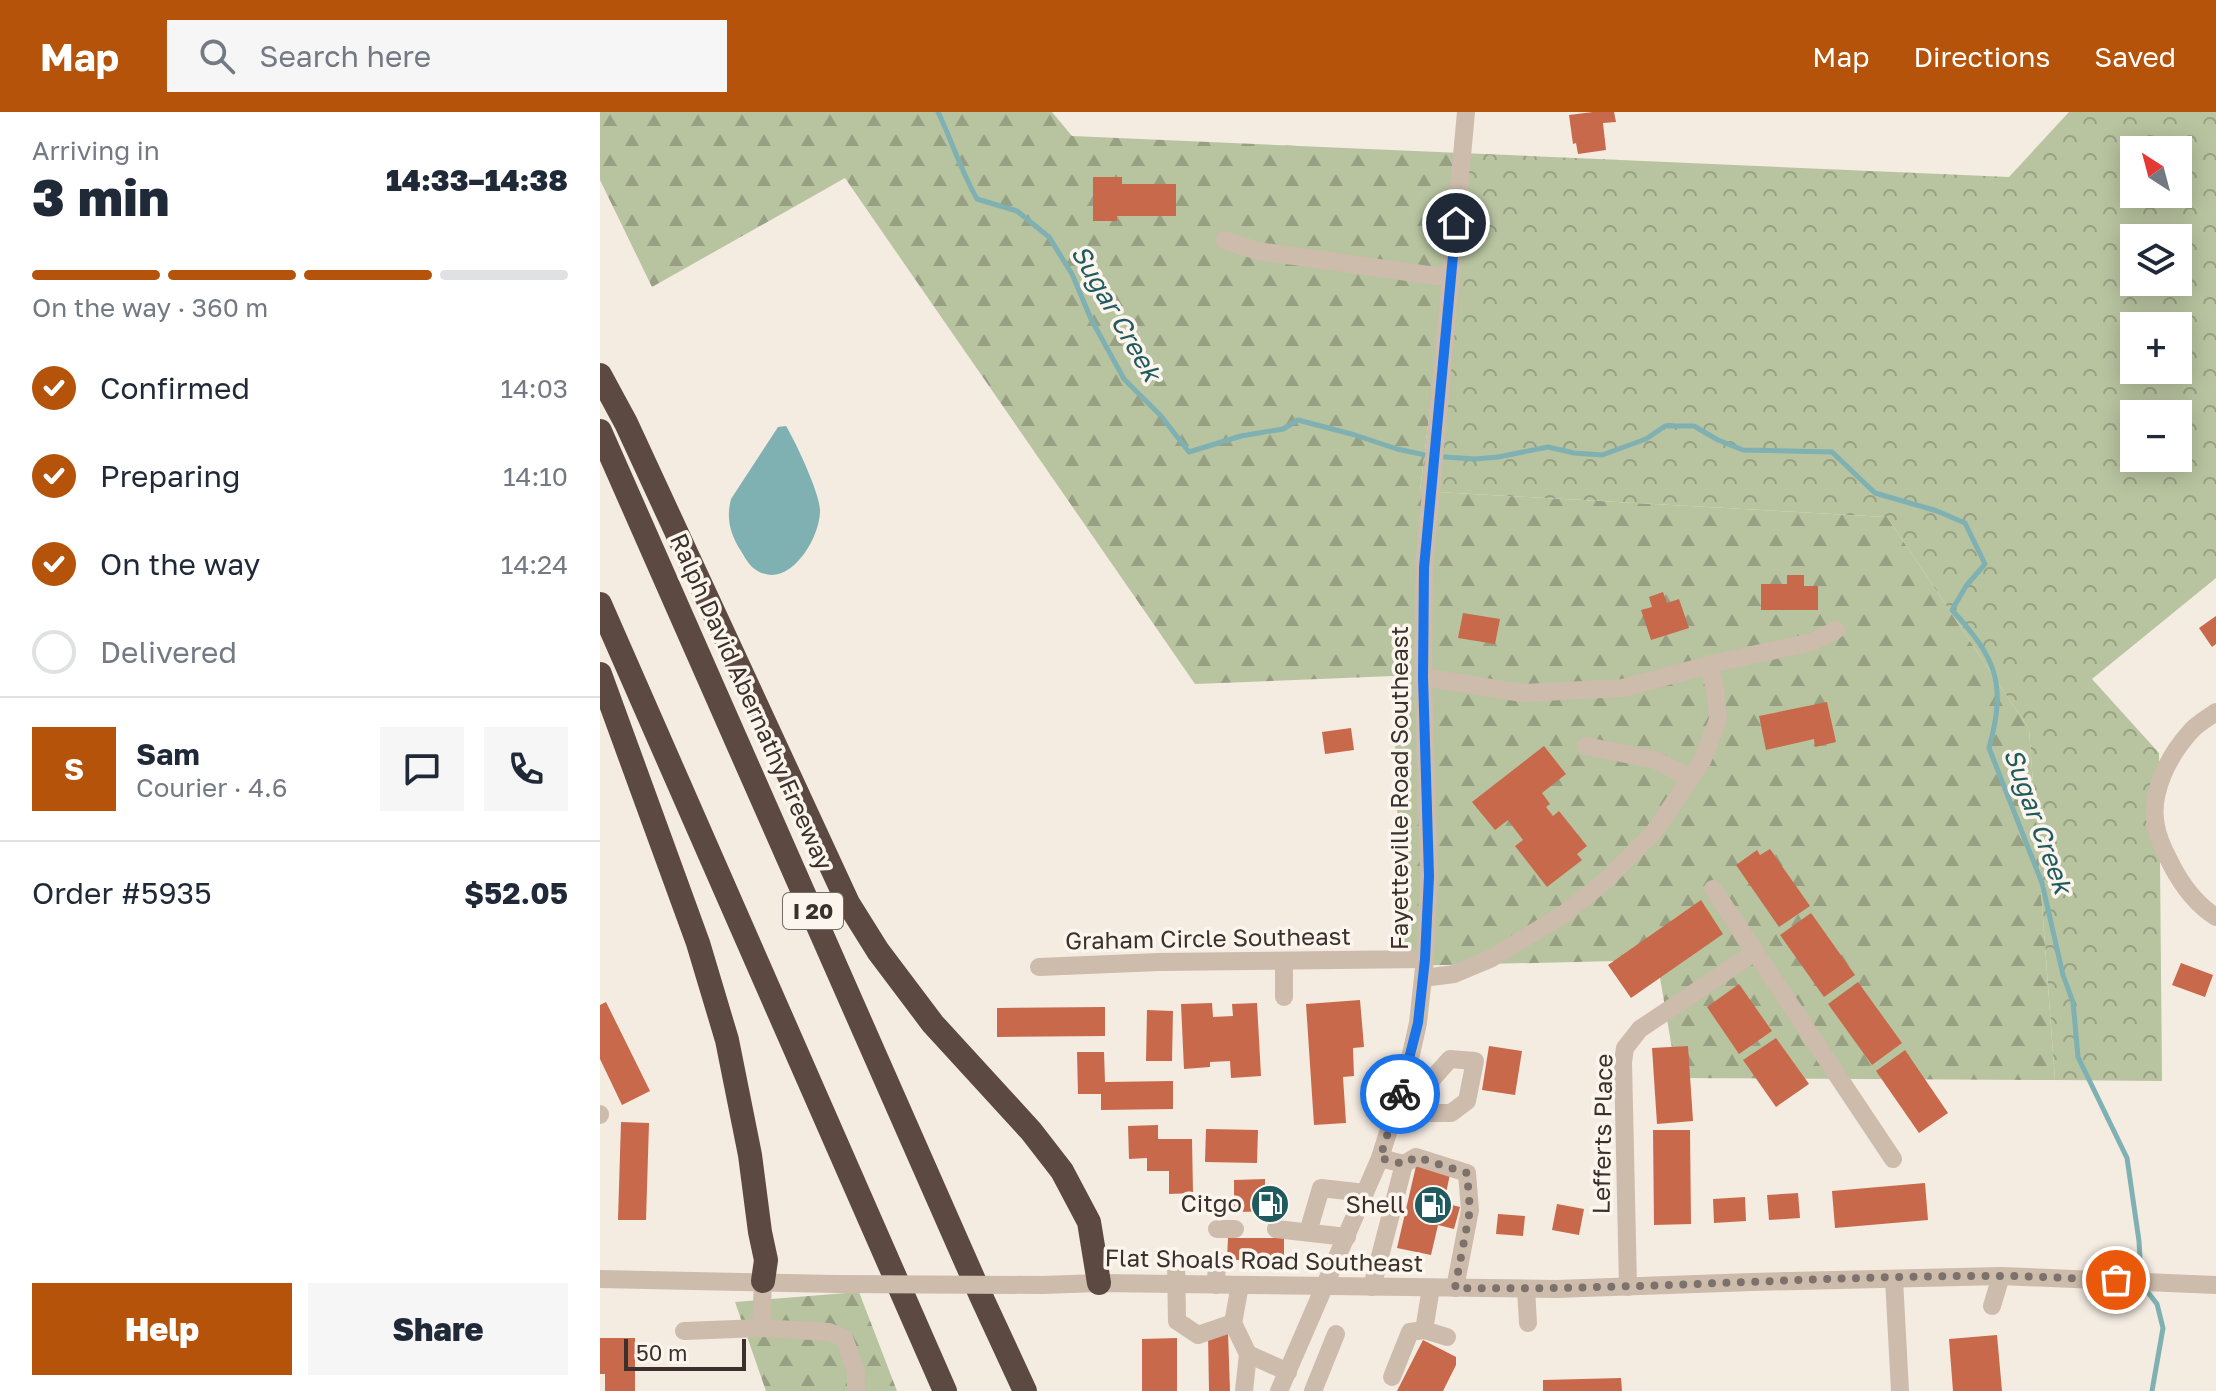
<!DOCTYPE html>
<meta charset="utf-8">
<style>
:root{--surface:#fff;--page:#f6f6f7;--text:#1f2937;--muted:#747a83;--line:#e0e1e3;--accent:#b45309}
body{margin:0;font-family:"Golos Text",sans-serif;background:var(--page);color:var(--text);height:100vh;display:flex;flex-direction:column;font-size:30px;white-space:nowrap}
*{box-sizing:border-box;margin:0}
p{font-size:26px;color:var(--muted)}
.icon{flex:none;width:44px;height:44px;fill:none;stroke:currentColor;stroke-width:2;stroke-linecap:round;stroke-linejoin:round}
.map{position:relative;flex:1;overflow:hidden}
.side{display:flex;flex-direction:column;background:var(--surface);width:600px}
.side>*{flex:none}
.needle{width:52px;rotate:324deg}
.tools{position:absolute;left:1520px;top:24px;display:grid;gap:16px}
.tools a{display:grid;place-items:center;width:72px;height:72px;border-radius:0px;background:var(--surface);box-shadow:0 4px 20px #0003;font-size:40px}
.scale{position:absolute;left:24px;bottom:20px;width:122px;box-sizing:border-box;padding-left:8px;border:4px solid #3b302b;border-top:0;font-size:22px;line-height:28px;white-space:nowrap;color:#3b302b;-webkit-text-stroke:6px #fbf5ee;paint-order:stroke}
.pin{position:absolute;display:grid;place-items:center;width:68px;height:68px;color:#fff;margin:-34px;border:4px solid #fff;border-radius:50%;box-shadow:0 2px 8px #0007}
.courier{position:absolute;display:grid;place-items:center;width:80px;height:80px;margin:-40px;border:6px solid #1a73e8;border-radius:50%;background:#fff;color:#222;box-shadow:0 2px 10px #0007}
.overview em{font-style:normal;font-weight:800}
.overview div{display:flex;flex-direction:column-reverse}
.overview{display:flex;align-items:center;justify-content:space-between;height:136px;padding:0 32px}
h1{font-size:52px;font-weight:800;line-height:60px}
.bar{display:grid;grid-template-columns:repeat(4,1fr);gap:12px 8px;align-content:center;height:96px;padding:0 32px}
.bar i{height:10px;border-radius:6px;background:var(--line)}
.bar .current{background:var(--accent)}
.bar p{grid-column:span 4}
.line{display:flex;align-items:center;gap:20px;padding:0 32px;border-top:2px solid var(--line)}
.line div{flex:1}
.round{display:grid;place-items:center;flex:none;width:84px;height:84px;border-radius:0px;background:var(--page)}
ol{padding:0 32px;list-style:none}
li{display:flex;align-items:center;gap:24px;height:88px}
li p{margin-inline-start:auto}
li .icon{padding:8px;border-radius:50%;background:var(--accent);color:#fff;stroke-width:4}
li:last-child{color:var(--muted)}
li i{width:44px;height:44px;border:4px solid var(--line);border-radius:50%}
.cta{display:flex;gap:16px;margin-top:auto;padding:16px 32px}
.cta a{flex:1;height:92px;border-radius:0px;background:var(--accent);color:#fff;font-size:32px;font-weight:800;line-height:92px;text-align:center}
.cta a+a{background:var(--page);color:var(--text)}
header{display:flex;align-items:center;gap:48px;box-sizing:border-box;height:112px;padding:0 40px;background:var(--accent);color:#fff}
header strong{font-size:38px}
nav{display:flex;gap:44px;margin-inline-start:auto;font-size:28px}
.search{width:560px;height:72px;background:var(--page);display:flex;align-items:center;gap:20px;box-sizing:border-box;padding:0 28px;border-radius:0px;color:var(--muted);font-size:30px}
main{display:flex;flex:1;min-height:0}
.map>svg:first-child{display:block}
.forest{fill:url(#forest-firs)}
.park{fill:url(#park-crowns);fill-rule:evenodd}
.water{fill:#7fb0b2}
.lines{fill:none;stroke-linecap:round;stroke-linejoin:round}
.stream{stroke:#7fb0b2;stroke-width:5}
.building{fill:#c8694b}
.minor{stroke:#cdbbac;stroke-width:18}
.highway{stroke:#5c4a42;stroke-width:24}
.minor-bridge{stroke:#cdbbac;stroke-width:18}
.done{stroke:#7c716b;stroke-width:8;stroke-dasharray:0 14.4}
.route{stroke:#1a73e8;stroke-width:10}
.labels{text-anchor:middle;stroke-width:7;stroke-linejoin:round;paint-order:stroke}
.shield{fill:#fbf5ee;stroke:#756b66;stroke-width:2}
.shield-label{font-size:22px;font-weight:bold;fill:#3b302b}
.street-label{font-size:24px;fill:#3b302b;stroke:#fbf5ee}
.poi-label{font-size:24px;fill:#3b302b;stroke:#fbf5ee;text-anchor:end}
.water-label{font-size:26px;font-style:italic;fill:#1f5a5e;stroke:#fbf5ee}
</style>
<header>
<strong>Map</strong>
<div class="search"><svg class="icon" aria-label="search" viewBox="0 0 24 24"><circle cx="10" cy="10" r="6"/><path d="M15 15l6 6"/></svg>Search here</div>
<nav><a>Map</a><a>Directions</a><a>Saved</a></nav>
</header>
<main>
<section class="side">
<div class="overview"><div><h1>3 min</h1><p>Arriving in</p></div><em>14:33–14:38</em></div>
<div class="bar"><i class="current"></i><i class="current"></i><i class="current"></i><i></i><p>On the way · 360 m</p></div>
<ol>
<li><svg class="icon" aria-label="check" viewBox="0 0 24 24"><path d="M5 12l5 5 9-10"/></svg>Confirmed<p>14:03</p></li>
<li><svg class="icon" aria-label="check" viewBox="0 0 24 24"><path d="M5 12l5 5 9-10"/></svg>Preparing<p>14:10</p></li>
<li><svg class="icon" aria-label="check" viewBox="0 0 24 24"><path d="M5 12l5 5 9-10"/></svg>On the way<p>14:24</p></li>
<li><i></i>Delivered</li>
</ol>
<div class="line" style="height:144px"><b class="round" style="background:var(--accent);color:#fff">S</b><div><b>Sam</b><p>Courier · 4.6</p></div><a class="round"><svg class="icon" aria-label="chat" viewBox="0 0 24 24"><path d="M4 5h16v11H9l-5 4z"/></svg></a><a class="round"><svg class="icon" aria-label="phone" viewBox="0 0 24 24"><path d="M5 4h4l2 5-3 2q2 4 5 5l2-3 5 2v4C11 20 4 13 5 4z"/></svg></a></div>
<div class="line" style="height:104px"><div>Order #5935</div><b>$52.05</b></div>
<div class="cta"><a>Help</a><a>Share</a></div>
</section>
<div class="map">
<svg width="1616" height="1279" viewBox="0 0 1616 1279">
<defs>
<pattern id="forest-firs" width="22" height="20" patternUnits="userSpaceOnUse" patternTransform="scale(2)"><rect width="22" height="20" fill="#b8c4a0"/><path d="M5 1l3.5 6h-7zM16 11l3.5 6h-7z" fill="#97a083"/></pattern>
<pattern id="park-crowns" width="20" height="18" patternUnits="userSpaceOnUse" patternTransform="scale(2)"><rect width="20" height="18" fill="#b8c4a0"/><path d="M2 6a3 3 0 1 1 6 0M12 15a3 3 0 1 1 6 0" fill="none" stroke="#97a083"/></pattern>
</defs>
<rect width="100%" height="100%" fill="#f4ebe1"/>
<g class="forest">
<path d="M0,0H452L472,24L861,41L820,379L1287,405L1429,617L1455,968L1077,966L1057,848L802,854L793,564L595,572L245,66L52,175L0,68Z"/>
<path d="M259,1180L297,1279H166L135,1190Z"/>
</g>
<path class="park" d="M1469,0H1616V466L1492,567L1559,641L1562,969L1455,968L1429,617L1287,405L820,379L861,41L1409,65ZM1534,38H1578V82H1534ZM1534,126H1578V170H1534ZM1534,214H1578V258H1534ZM1534,302H1578V346H1534Z"/>
<path class="water" d="M186,314C195,329 221,383 220,400C219,430 185,483 152,455C148,451 144,444 141,439C130,422 126,406 131,387L178,315Z"/>
<g class="lines">
<g class="stream">
<path d="M338,0C352,29 361,59 377,87L417,99L449,125L472,162L491,207L524,267L561,304L589,340L641,324L683,317L698,308L755,323L797,337L830,344L875,347L898,345L948,335L974,341L1002,343L1046,327L1065,314H1094L1118,328L1143,338L1232,340L1275,381L1337,399L1365,411L1385,452L1366,474L1352,498C1396,546 1407,571 1389,636L1442,771L1463,863L1473,890L1478,945L1527,1046L1539,1129L1541,1164"/>
<path d="M1543,1174L1557,1192L1563,1216L1552,1279"/>
</g>
</g>
<g class="building">
<path d="M993,0H1014L1016,10L1003,11L1006,38L978,42L976,31L973,32L969,3Z"/>
<path d="M493,65H522V72H576V104H517V109H493Z"/>
<path d="M1187,463H1204V474H1218V498H1161V472H1187Z"/>
<path d="M1063,480L1067,491L1079,487L1089,516L1051,528L1041,498L1052,495L1049,485Z"/>
<path d="M863,501L900,507L895,532L858,526Z"/>
<path d="M1616,504V532L1612,535L1599,516Z"/>
<path d="M1227,590L1236,630L1215,635L1214,627L1166,638L1159,604Z"/>
<path d="M751,616L754,638L725,642L722,620Z"/>
<path d="M944,634L966,662L942,681L950,692L946,695L953,704L959,699L987,734L977,742L982,748L947,775L915,734L923,728L908,708L895,718L872,690Z"/>
<path d="M1170,737L1210,794L1179,815L1136,753L1157,738L1160,743Z"/>
<path d="M1101,788L1123,822L1031,886L1008,853Z"/>
<path d="M1211,801L1255,863L1224,885L1180,823Z"/>
<path d="M1581,851L1613,863L1605,885L1572,873Z"/>
<path d="M1258,870L1302,931L1272,953L1228,892Z"/>
<path d="M1139,872L1172,919L1139,942L1107,895Z"/>
<path d="M760,888L764,935L753,936L754,964L743,965L746,1011L714,1013L706,892Z"/>
<path d="M6,890L50,979L22,993L0,947V893Z"/>
<path d="M612,891L613,905L633,904L632,892L657,891L661,964L631,966L630,949L610,950V955L584,957L581,892Z"/>
<path d="M505,895V924L397,925V896Z"/>
<path d="M547,898L573,899L572,949H546Z"/>
<path d="M1176,926L1209,972L1176,995L1143,948Z"/>
<path d="M889,934L922,939L915,983L882,978Z"/>
<path d="M1088,934L1093,1009L1057,1012L1052,936Z"/>
<path d="M1305,938L1348,1001L1319,1021L1276,959Z"/>
<path d="M477,940H504L505,970L573,969V997L501,998V982H478Z"/>
<path d="M21,1010L49,1011L46,1108H18Z"/>
<path d="M558,1013V1027H592L593,1081L569,1082V1059H547V1046L529,1047L528,1014Z"/>
<path d="M606,1017L658,1018L657,1051L605,1050Z"/>
<path d="M1053,1018H1090L1091,1112L1054,1113Z"/>
<path d="M816,1054L850,1062L844,1091L860,1095L854,1117L838,1113L831,1143L797,1136Z"/>
<path d="M665,1067V1077H681V1099L634,1100V1068Z"/>
<path d="M1325,1071L1328,1108L1235,1116L1232,1079Z"/>
<path d="M1198,1081L1200,1106L1169,1108L1167,1083Z"/>
<path d="M1145,1085L1146,1109L1114,1111L1113,1087Z"/>
<path d="M957,1092L984,1097L979,1123L952,1118Z"/>
<path d="M898,1102L925,1104L923,1124L896,1122Z"/>
<path d="M628,1126H684V1148H627Z"/>
<path d="M628,1220L630,1279H609L608,1221Z"/>
<path d="M1397,1223L1402,1279H1353L1349,1227Z"/>
<path d="M0,1226H35V1279H5V1262H0Z"/>
<path d="M577,1226V1279H542V1227Z"/>
<path d="M823,1228L856,1245V1253L843,1279H797Z"/>
<path d="M1021,1266L1022,1279H943V1268Z"/>
</g>
<g class="lines">
<g class="minor">
<path d="M624,128L658,139L850,166"/>
<path d="M823,565L922,581L1023,576L1120,550L1212,530L1236,518"/>
<path d="M1616,600C1608,606 1598,611 1591,619C1569,643 1549,681 1556,714C1558,728 1566,742 1572,754C1582,773 1597,793 1616,805"/>
<path d="M986,634L1056,648L1091,666"/>
<path d="M1113,777L1293,1047"/>
<path d="M439,855L559,850L825,847"/>
<path d="M823,866L854,862L890,847L964,802L1005,769L1054,720L1102,649L1118,608L1116,583L1109,552"/>
<path d="M684,885V849"/>
<path d="M795,998L816,1001H851L867,989L875,949L850,947L833,966L816,1001"/>
<path d="M0,1002V1003"/>
<path d="M780,1046L804,1052L816,1045L867,1061L870,1098L855,1176"/>
<path d="M617,1117H635"/>
<path d="M676,1117L747,1125"/>
<path d="M708,1120L721,1076L765,1081"/>
<path d="M576,1147L577,1209L598,1223L633,1211L640,1173"/>
<path d="M0,1167L236,1172"/>
<path d="M1294,1167L1300,1279"/>
<path d="M442,1173L499,1171L956,1177L1152,1170L1401,1164L1616,1173"/>
<path d="M616,1173L617,1148"/>
<path d="M772,1175L804,1052"/>
<path d="M1028,1175L1023,950L1025,936L1040,917L1155,840"/>
<path d="M926,1177L928,1211"/>
<path d="M1392,1194L1401,1164"/>
<path d="M633,1211L648,1242L688,1260"/>
<path d="M161,1216L229,1220L244,1226L256,1260V1279"/>
<path d="M824,1218L847,1225"/>
<path d="M84,1219L161,1216L163,1169"/>
<path d="M792,1265L810,1220L824,1218L831,1176"/>
<path d="M644,1279L648,1242"/>
<path d="M679,1279L780,1046L807,960L818,911L825,847L829,764L823,565L824,456L866,0"/>
<path d="M713,1279L736,1222"/>
</g>
<g class="highway">
<path d="M0,263L26,311L248,791L278,839L333,912L431,1019L462,1059L489,1110L499,1171"/>
<path d="M0,319L381,1184L425,1279"/>
<path d="M0,492L345,1279"/>
<path d="M0,562L98,831L127,928L150,1043L160,1120L166,1148L163,1169"/>
</g>
<path class="minor-bridge" d="M236,1172L442,1173"/>
</g>
<g class="lines">
<path class="done" d="M800,982L780,1046L804,1052L816,1045L867,1061L870,1098L855,1176C1037,1179 1219,1163 1401,1164C1439,1164 1477,1167 1516,1168"/>
<path class="route" d="M800,982L818,911L825,847L829,764L823,565L824,456L856,111"/>
</g>
<defs>
<symbol id="fuel-disc" viewBox="-11 -11 22 22"><circle r="9.5" fill="#1f5a5e" stroke="#fbf5ee"/><path d="M-5.5-6h7V0h2V4h1.3V-2.5L3-4.5l.8-.8L6-3V5H2.5V1h-1V6h-7ZM-4.2-4.7v3.2H.2V-4.7Z" fill="#fff"/></symbol>
</defs>
<g fill-rule="evenodd">
<use href="#fuel-disc" x="648" y="1070" width="44" height="44"/>
<use href="#fuel-disc" x="811" y="1071" width="44" height="44"/>
</g>
<g class="labels">
<rect class="shield" x="183" y="781" width="60" height="36" rx="6"/>
<g class="shield-label">
<text x="213" y="807">I 20</text>
</g>
<g class="street-label">
<text transform="translate(151 590) rotate(66)" y="8">Ralph David Abernathy Freeway</text>
<text transform="translate(800 676) rotate(-90)" y="8">Fayetteville Road Southeast</text>
<text transform="translate(608 827) rotate(-1)" y="8">Graham Circle Southeast</text>
<text transform="translate(1003 1022) rotate(-89)" y="8">Lefferts Place</text>
<text transform="translate(664 1149) rotate(1)" y="8">Flat Shoals Road Southeast</text>
</g>
<g class="poi-label">
<text x="642" y="1100">Citgo</text>
<text x="805" y="1101">Shell</text>
</g>
<g class="water-label">
<text transform="translate(516 201) rotate(60)" y="9">Sugar Creek</text>
<text transform="translate(1438 709) rotate(70)" y="9">Sugar Creek</text>
</g>
</g>
</svg>
<div class="tools">
<a><svg class="needle" viewBox="-14 -14 28 28"><path d="M0-13l5 13h-10z" fill="#e53935"/><path d="M0 13l5-13h-10z" fill="#747a83"/></svg></a>
<a><svg class="icon" aria-label="layers" viewBox="0 0 24 24"><path d="M12 4l9 5-9 5-9-5zM3 14l9 5 9-5"/></svg></a>
<a>+</a>
<a>−</a>
</div>
<div class="scale">50 m</div>
<div class="pin" style="left:1516px;top:1168px;background:#ea580c"><svg class="icon" aria-label="bag" viewBox="0 0 24 24"><path d="M5 8h14l-1 12H6zM9 8a3 3 0 0 1 6 0"/></svg></div>
<div class="pin" style="left:856px;top:111px;background:#1f2937"><svg class="icon" aria-label="home" viewBox="0 0 24 24"><path d="M3 11l9-7 9 7M6 9v11h12V9"/></svg></div>
<div class="courier" style="left:800px;top:982px"><svg class="icon" aria-label="bike" viewBox="0 0 24 24"><circle cx="6" cy="16" r="4"/><circle cx="18" cy="16" r="4"/><path d="M6 16l4-8h5l3 8M10 8l3 8H6M13 5h3"/></svg></div>
</div>
</main>
